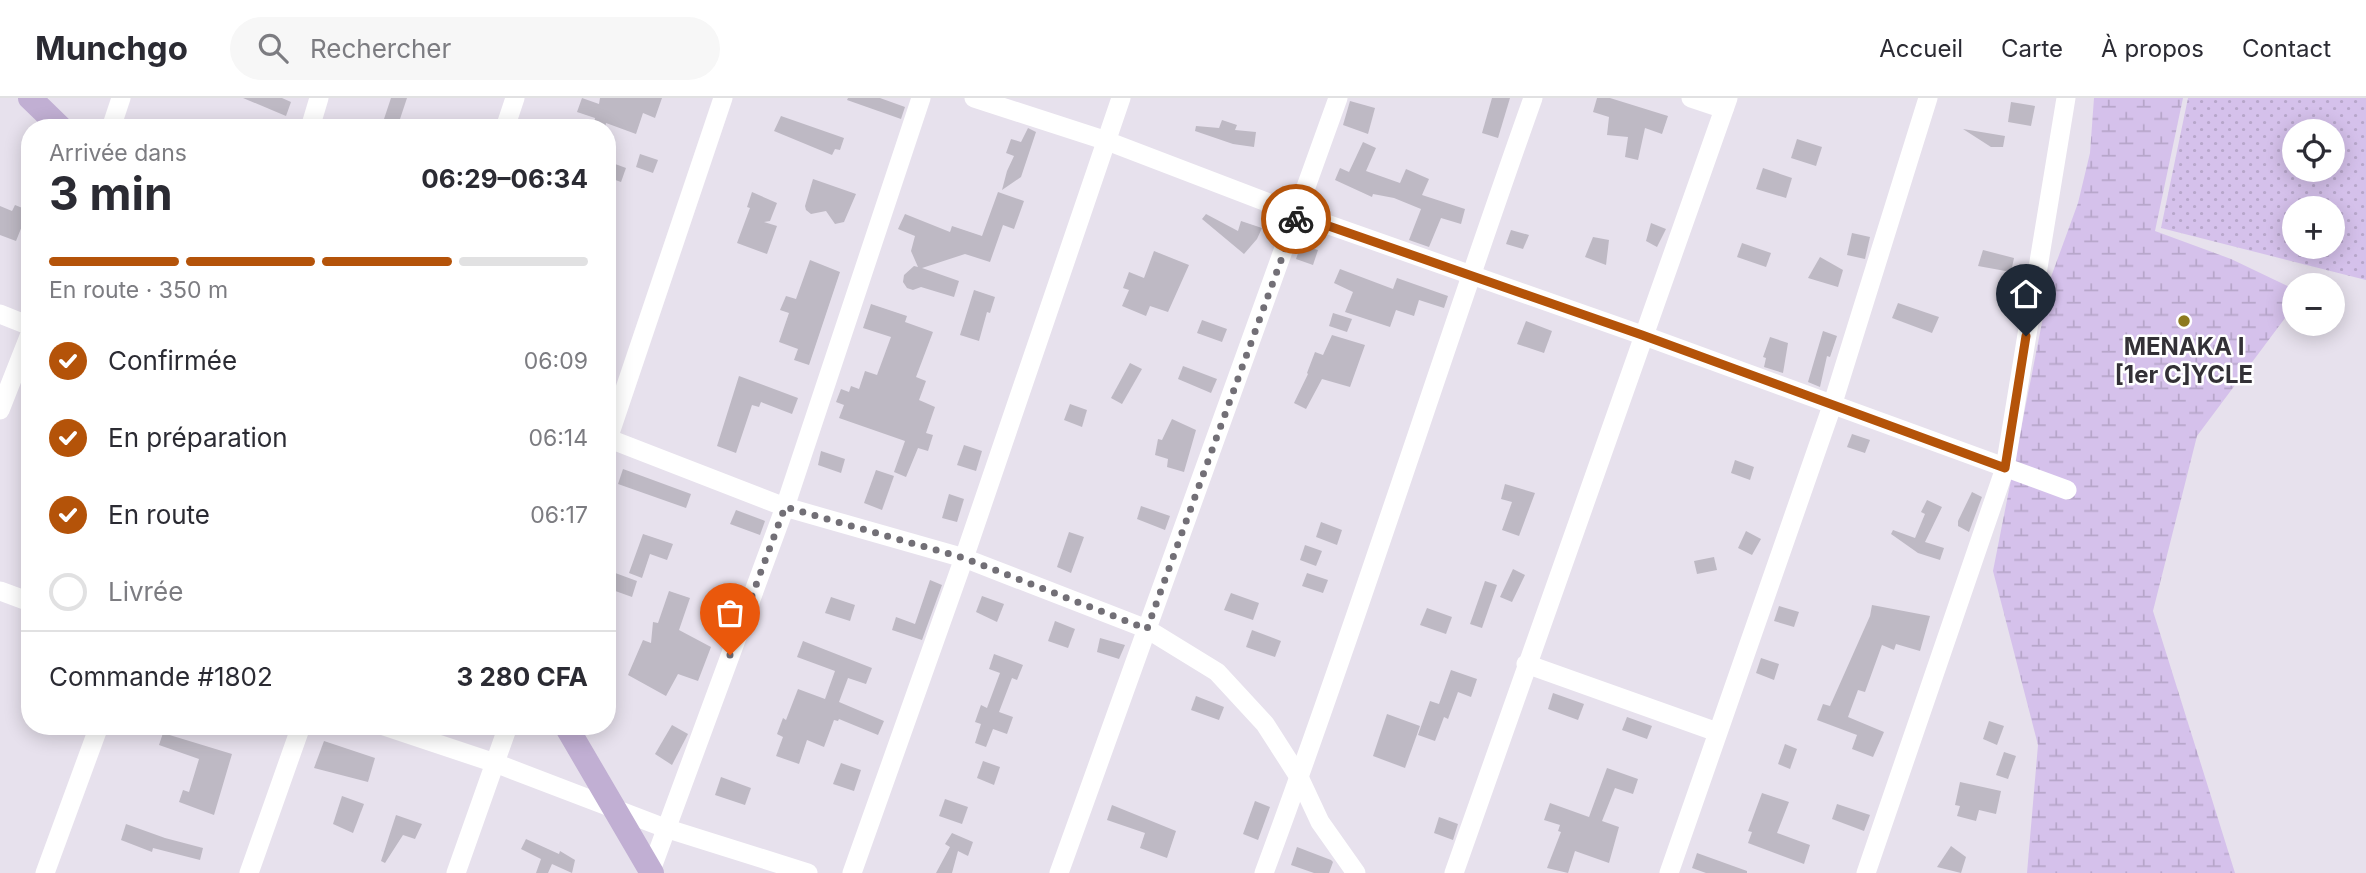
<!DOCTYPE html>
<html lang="fr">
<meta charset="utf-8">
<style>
:root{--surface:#fff;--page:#f7f7f7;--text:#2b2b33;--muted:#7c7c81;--line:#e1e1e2;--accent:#b45309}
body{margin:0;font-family:Inter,sans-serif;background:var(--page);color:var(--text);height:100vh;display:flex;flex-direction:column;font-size:26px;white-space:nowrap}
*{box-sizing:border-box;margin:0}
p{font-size:23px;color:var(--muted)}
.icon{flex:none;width:38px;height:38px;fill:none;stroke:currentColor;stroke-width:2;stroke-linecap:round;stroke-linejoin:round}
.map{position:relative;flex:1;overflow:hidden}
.sheet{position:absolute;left:21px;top:21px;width:595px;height:616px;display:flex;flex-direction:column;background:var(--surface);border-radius:28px;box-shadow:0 4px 18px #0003}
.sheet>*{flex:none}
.tools{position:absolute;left:2282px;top:21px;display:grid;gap:14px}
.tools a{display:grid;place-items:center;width:63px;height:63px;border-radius:50%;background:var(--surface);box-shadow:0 4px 18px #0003;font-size:35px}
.pin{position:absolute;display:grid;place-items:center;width:60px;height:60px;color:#fff;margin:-72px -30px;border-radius:50% 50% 50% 0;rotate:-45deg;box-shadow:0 0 7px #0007}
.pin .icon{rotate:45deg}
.courier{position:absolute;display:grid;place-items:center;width:70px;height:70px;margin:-35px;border:5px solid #b45309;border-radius:50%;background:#fff;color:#222;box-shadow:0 2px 9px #0007}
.summary em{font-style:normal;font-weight:700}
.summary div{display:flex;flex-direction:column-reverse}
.summary{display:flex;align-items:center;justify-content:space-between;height:119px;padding:0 28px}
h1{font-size:46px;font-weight:700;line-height:52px}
.bar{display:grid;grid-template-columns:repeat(4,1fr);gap:10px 7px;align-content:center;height:84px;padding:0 28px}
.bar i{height:9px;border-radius:5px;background:var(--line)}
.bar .selected{background:var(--accent)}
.bar p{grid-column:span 4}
.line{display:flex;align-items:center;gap:18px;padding:0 28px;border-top:2px solid var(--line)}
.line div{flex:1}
ol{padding:0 28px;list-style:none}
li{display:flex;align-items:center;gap:21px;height:77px}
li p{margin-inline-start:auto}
li .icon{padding:7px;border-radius:50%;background:var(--accent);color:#fff;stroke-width:4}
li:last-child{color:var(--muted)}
li i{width:38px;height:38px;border:4px solid var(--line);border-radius:50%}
header{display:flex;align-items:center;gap:42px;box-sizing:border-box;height:98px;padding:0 35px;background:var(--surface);border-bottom:2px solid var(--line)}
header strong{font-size:33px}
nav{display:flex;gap:38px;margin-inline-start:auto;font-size:24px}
.search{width:490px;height:63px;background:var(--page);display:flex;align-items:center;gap:18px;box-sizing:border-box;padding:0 24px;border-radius:38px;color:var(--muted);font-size:26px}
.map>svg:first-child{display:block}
.grass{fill:url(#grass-dots);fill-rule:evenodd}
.wetland{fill:url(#wetland-marsh)}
.building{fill:#beb9c4}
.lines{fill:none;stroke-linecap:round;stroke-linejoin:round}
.minor{stroke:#fff;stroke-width:19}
.major{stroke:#c1afd3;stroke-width:24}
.done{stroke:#726f76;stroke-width:7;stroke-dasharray:0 12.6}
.route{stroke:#b45309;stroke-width:9}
.poi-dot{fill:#8d7a1f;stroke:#fff;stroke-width:2.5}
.labels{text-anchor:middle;stroke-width:5;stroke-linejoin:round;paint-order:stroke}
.poi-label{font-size:24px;font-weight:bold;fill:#333136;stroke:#fff}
</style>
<header>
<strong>Munchgo</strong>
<div class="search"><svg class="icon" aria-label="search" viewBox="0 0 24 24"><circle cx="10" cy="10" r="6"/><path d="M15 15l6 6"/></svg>Rechercher</div>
<nav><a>Accueil</a><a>Carte</a><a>À propos</a><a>Contact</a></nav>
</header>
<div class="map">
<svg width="2366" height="775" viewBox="0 0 2366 775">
<defs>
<pattern id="grass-dots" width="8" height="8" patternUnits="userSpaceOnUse" patternTransform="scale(1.75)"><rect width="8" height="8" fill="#d5c1eb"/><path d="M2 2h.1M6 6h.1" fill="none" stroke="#b7a6ca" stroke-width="1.8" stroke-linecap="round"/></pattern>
<pattern id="wetland-marsh" width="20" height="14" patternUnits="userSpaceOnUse" patternTransform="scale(1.75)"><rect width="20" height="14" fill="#d5c1eb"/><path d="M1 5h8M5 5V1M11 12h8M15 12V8" fill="none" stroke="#b7a6ca"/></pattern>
</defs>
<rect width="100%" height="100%" fill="#e7e1ed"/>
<path class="grass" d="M2188,0H2366V182L2161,130ZM2294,33H2333V72H2294ZM2294,110H2333V149H2294Z"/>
<path class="wetland" d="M2094,0H2183L2155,133L2231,161L2294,191V208L2197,338L2153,513L2235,775H2027L2038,647L1993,473L2051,179L2078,105L2090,55Z"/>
<g class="building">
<path d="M243,0H282L291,4L286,18Z"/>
<path d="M391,0H407L397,30L382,27Z"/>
<path d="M582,0L599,6L600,0H662L655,20L643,15L636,36L606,25L605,30H594L595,20L577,14Z"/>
<path d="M848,0H880L905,9L901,21L847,2Z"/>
<path d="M1492,0H1510L1498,40L1482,35Z"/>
<path d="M1597,0H1610L1668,18L1662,36L1645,30L1638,62L1625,59L1628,39L1607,37L1609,19L1593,14Z"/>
<path d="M1350,3L1375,10L1368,36L1343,27Z"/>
<path d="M2011,4L2035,8L2031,28L2008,24Z"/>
<path d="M781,18L844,40L840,52L835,51L832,57L774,33Z"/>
<path d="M1222,22L1237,27L1235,32L1256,34L1254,49L1233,46L1195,33L1196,28L1219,30Z"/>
<path d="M1028,30L1036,34L1021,79L1002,92L1007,73L1014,58L1006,55L1011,41L1021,44Z"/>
<path d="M1963,31L2005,38L2003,49H1991Z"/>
<path d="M1797,41L1822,49L1816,68L1791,60Z"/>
<path d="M1363,44L1376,50L1366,73L1400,85L1406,71L1429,81L1422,97L1465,111L1461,126L1441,120L1429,149L1409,142L1421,111L1394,100L1373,96L1372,99L1335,82L1340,70L1349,74Z"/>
<path d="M640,56L658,62L653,75L636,69Z"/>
<path d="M607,63L626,70L621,84L607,79Z"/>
<path d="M1763,70L1792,80L1786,100L1756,91Z"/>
<path d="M813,81L856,96L844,124L835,126L826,113L811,116L806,112L805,108Z"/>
<path d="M752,94L777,105L770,123L764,124L777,128L767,156L737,145L750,110L747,109Z"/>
<path d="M998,94L1024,103L1014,131L1003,127L990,164L965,156L922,170L959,183L954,199L921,189L913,192L907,190L903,184L904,177L914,168L918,169L911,153L915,138L898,131L905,116L950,134L952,128L982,138Z"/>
<path d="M15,107L30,113V131L22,128L16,143L0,137V108L12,113Z"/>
<path d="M1206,116L1238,133L1241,123L1262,130L1257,141L1244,156L1202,121Z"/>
<path d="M1651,125L1666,131L1657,149L1646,143Z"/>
<path d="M1511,132L1529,137L1523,151L1506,146Z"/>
<path d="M1852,135L1870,139L1865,161L1847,157Z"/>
<path d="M1593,139L1609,142L1606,167L1585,159Z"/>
<path d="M1742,145L1771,155L1766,169L1737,159Z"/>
<path d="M1301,147L1318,152L1313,167L1296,161Z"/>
<path d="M1983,152L2014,160L2011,174L1978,168Z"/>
<path d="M1154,153L1189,167L1168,214L1150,208L1146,218L1122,208L1129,192L1123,190L1129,174L1144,180Z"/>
<path d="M1820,159L1843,172L1838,189L1808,180Z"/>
<path d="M810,162L840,174L809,267L794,262L798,251L779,244L789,215L780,212L786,198L796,201Z"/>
<path d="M1340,171L1393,191L1397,180L1448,198L1444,210L1419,202L1414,218L1396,212L1390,229L1345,214L1353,194L1334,185Z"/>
<path d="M974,192L995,199L990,215L987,214L979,243L960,237Z"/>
<path d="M1898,205L1939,219L1932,235L1892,220Z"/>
<path d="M871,206L907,218L905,224L933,234L916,279L926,283L919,302L935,309L926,335L933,337L928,353L918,350L906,379L894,374L905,343L839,320L844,307L836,304L841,291L849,294L851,288L859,291L865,273L877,277L891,239L863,230Z"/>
<path d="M1333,215L1352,221L1347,234L1329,228Z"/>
<path d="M1202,222L1227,231L1222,244L1197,235Z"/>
<path d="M1526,223L1552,233L1544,255L1517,246Z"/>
<path d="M1823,233L1837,238L1830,259L1827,258L1820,289L1808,284Z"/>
<path d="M1332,237L1365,247L1350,289L1322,281L1306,311L1294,305L1308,276L1307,275L1315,254L1323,257Z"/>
<path d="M1770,239L1788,245L1783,275L1764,269L1766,260L1763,259Z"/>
<path d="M1130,265L1142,271L1122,306L1111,300Z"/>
<path d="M1183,268L1217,281L1211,295L1178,281Z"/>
<path d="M739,278L798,300L792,316L761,304L759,309L752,307L736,355L717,348Z"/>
<path d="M1070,306L1087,312L1082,329L1064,322Z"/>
<path d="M1172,321L1196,332L1184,374L1167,369L1168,361L1155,357L1158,341L1162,342Z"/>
<path d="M1852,336L1870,342L1865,355L1847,349Z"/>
<path d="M964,347L982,353L976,373L957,367Z"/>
<path d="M821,353L845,361L841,375L818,367Z"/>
<path d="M1735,362L1754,369L1750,382L1731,375Z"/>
<path d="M623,371L691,396L686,410L618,386Z"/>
<path d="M876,372L894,378L882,412L864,405Z"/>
<path d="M1505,386L1535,395L1519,438L1502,432L1512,404L1501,401Z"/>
<path d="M1972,394L1982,399L1969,434L1958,428V423Z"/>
<path d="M949,396L964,401L957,424L942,420Z"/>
<path d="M1927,402L1942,409L1925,444L1944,450L1940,462L1918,455L1891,436L1893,432L1915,440L1925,416L1921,414Z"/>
<path d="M1141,408L1170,418L1165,432L1137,421Z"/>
<path d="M736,412L765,423L760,437L730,426Z"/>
<path d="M1321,424L1342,432L1337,447L1316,439Z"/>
<path d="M1746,433L1761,441L1752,457L1738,450Z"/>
<path d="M1069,434L1084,439L1071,475L1057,469Z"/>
<path d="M643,436L673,446L667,462L650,456L642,480L629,475Z"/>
<path d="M1305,447L1322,453L1316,468L1300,462Z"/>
<path d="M1714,459L1717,472L1697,476L1694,463Z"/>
<path d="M1513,471L1525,477L1512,504L1500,499Z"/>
<path d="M607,472L637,483L632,499L607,490Z"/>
<path d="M1307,475L1328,482L1323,495L1302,488Z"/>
<path d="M930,482L942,487L922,542L892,532L896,519L915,526Z"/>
<path d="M1485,483L1497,487L1482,530L1470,526Z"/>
<path d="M669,493L690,500L679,532L711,549L698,583L678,576L666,598L628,577L643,542L651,545L653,524L658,525Z"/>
<path d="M1231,495L1259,505L1253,522L1224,512Z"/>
<path d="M982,498L1004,506L997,524L976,514Z"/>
<path d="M831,499L855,507L850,523L825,515Z"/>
<path d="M1872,507L1930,518L1920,553L1896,546L1894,552L1882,547L1865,594L1858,592L1848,619L1884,634L1873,659L1852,651L1857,637L1817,622L1823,606L1830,608L1870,518Z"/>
<path d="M1779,508L1799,514L1794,529L1774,523Z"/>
<path d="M1427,510L1452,519L1446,536L1420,527Z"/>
<path d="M1055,523L1075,531L1068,550L1048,543Z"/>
<path d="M1252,532L1281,543L1275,559L1246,549Z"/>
<path d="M1100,540L1125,547L1119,561L1097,554Z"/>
<path d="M803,543L872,570L866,586L848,580L839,604L884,623L878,637L839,621L838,623L834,622L824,649L807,642L799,666L776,658L783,639L777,636L783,620L786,622L798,591L825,601L835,573L797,559Z"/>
<path d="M994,556L1023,567L1017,582L1012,580L999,614L1013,619L1007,636L993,631L986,649L975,645L981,626L975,624L981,607L987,610L1000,575L989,571Z"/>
<path d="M1761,560L1779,566L1774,582L1756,575Z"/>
<path d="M1451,572L1477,581L1471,599L1458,594L1448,621L1444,619L1435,643L1418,637L1430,603L1439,606Z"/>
<path d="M1553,595L1584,606L1578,622L1548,611Z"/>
<path d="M1196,598L1224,609L1219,622L1191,612Z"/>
<path d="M1387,616L1420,628L1405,670L1373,658Z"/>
<path d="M1627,619L1652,628L1647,641L1622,632Z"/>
<path d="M1989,623L2004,628L1997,647L1983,641Z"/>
<path d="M672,627L688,636L672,667L655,656Z"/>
<path d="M163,635L232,656L214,717L179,704L183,692L189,694L199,661L159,647Z"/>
<path d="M324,643L375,660L368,684L314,670Z"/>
<path d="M1785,646L1797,651L1790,671L1778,666Z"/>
<path d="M2004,654L2016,658L2008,681L1996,677Z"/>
<path d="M983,663L1000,669L994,687L977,680Z"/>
<path d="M841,665L861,672L854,693L833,686Z"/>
<path d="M1607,670L1638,681L1633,696L1615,690L1602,723L1619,729L1609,765L1575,753L1568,775L1547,770L1561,734L1558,733L1560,727L1544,722L1550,705L1589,719Z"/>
<path d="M721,679L751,690L745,707L715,697Z"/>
<path d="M1960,684L2001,693L1996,716L1979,712L1976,723L1957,718L1960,708L1955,707Z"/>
<path d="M1762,695L1789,704L1777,735L1810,747L1804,766L1748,745L1752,734L1748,733Z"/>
<path d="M342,698L364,706L353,735L333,726Z"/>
<path d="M945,701L968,709L962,726L939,718Z"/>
<path d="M1255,703L1270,709L1258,742L1243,736Z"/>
<path d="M1837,706L1870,717L1864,733L1832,721Z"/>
<path d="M1112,707L1176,733L1167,760L1140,750L1145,735L1107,722Z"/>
<path d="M396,717L422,726L415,741L403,737L385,765L381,763Z"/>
<path d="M1439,719L1458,726L1453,742L1434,735Z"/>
<path d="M126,726L165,740L203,750L200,762L153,750L152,754L121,742Z"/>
<path d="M952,735L973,744L968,758L958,753L952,775H936L950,749L945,746Z"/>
<path d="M526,741L559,756L560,753L575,762L572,775L552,766L548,775H536L541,761L521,751Z"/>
<path d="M1951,748L1966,759L1961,775L1937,769Z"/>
<path d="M1297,749L1331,762L1333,764L1329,775H1314L1291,767Z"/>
<path d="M1697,755L1747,773V775H1706L1692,770Z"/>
</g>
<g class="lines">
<g class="minor">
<path d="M974,0L1107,43L1298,116L1642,237L2067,392"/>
<path d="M1691,0L1724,11"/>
<path d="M111,30L121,0"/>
<path d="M310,30L319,0"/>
<path d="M505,30L515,0"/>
<path d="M0,216L30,228"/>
<path d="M0,312L30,236"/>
<path d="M607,340L785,409L964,460L1147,531L1217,574L1265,626L1299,679L1320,724L1356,775"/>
<path d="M607,344L723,0"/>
<path d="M0,493L30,504"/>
<path d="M1526,566L1717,634"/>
<path d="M384,628L495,665L665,730L808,775"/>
<path d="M45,775L99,628"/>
<path d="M249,775L301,628"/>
<path d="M456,775L508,628"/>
<path d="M650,775L785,409L921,0"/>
<path d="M852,775L964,460L1121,0"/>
<path d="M1059,775L1338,0"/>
<path d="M1264,775C1359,519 1441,258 1533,0"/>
<path d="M1454,775L1728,0"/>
<path d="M1669,775L1832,308L1928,0"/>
<path d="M1866,775L2005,370L2066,0"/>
</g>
<g class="major">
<path d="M30,0L61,30"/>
<path d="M566,628L652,775"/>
</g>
</g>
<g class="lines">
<path class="done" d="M730,557L785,409L964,460L1147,531L1296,121"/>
<path class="route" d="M1296,121L1297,117L1642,237L2005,370L2026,238"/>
</g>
<circle class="poi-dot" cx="2184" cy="223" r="7"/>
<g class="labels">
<g class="poi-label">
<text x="2184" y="257">MENAKA I<tspan x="2184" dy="28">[1er C]YCLE</tspan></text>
</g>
</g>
</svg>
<div class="tools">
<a><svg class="icon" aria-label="locate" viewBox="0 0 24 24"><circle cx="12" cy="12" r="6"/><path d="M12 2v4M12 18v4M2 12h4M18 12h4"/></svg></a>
<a>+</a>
<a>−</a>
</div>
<div class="pin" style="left:730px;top:557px;background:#ea580c"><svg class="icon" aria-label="bag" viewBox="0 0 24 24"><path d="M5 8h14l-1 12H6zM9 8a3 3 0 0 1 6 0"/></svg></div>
<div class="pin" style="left:2026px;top:238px;background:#1f2937"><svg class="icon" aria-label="home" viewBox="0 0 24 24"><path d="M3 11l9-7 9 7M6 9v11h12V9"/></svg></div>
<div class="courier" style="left:1296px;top:121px"><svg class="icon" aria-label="bike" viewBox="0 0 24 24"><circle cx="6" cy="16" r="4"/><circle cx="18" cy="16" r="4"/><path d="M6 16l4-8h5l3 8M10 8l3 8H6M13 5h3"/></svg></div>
<section class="sheet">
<div class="summary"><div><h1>3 min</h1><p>Arrivée dans</p></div><em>06:29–06:34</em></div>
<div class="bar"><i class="selected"></i><i class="selected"></i><i class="selected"></i><i></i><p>En route · 350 m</p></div>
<ol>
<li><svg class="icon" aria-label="check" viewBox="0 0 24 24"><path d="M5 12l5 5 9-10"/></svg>Confirmée<p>06:09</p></li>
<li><svg class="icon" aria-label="check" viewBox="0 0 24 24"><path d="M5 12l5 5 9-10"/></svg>En préparation<p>06:14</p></li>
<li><svg class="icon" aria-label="check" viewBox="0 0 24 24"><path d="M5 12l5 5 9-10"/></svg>En route<p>06:17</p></li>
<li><i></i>Livrée</li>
</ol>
<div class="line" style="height:91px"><div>Commande #1802</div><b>3 280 CFA</b></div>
</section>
</div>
